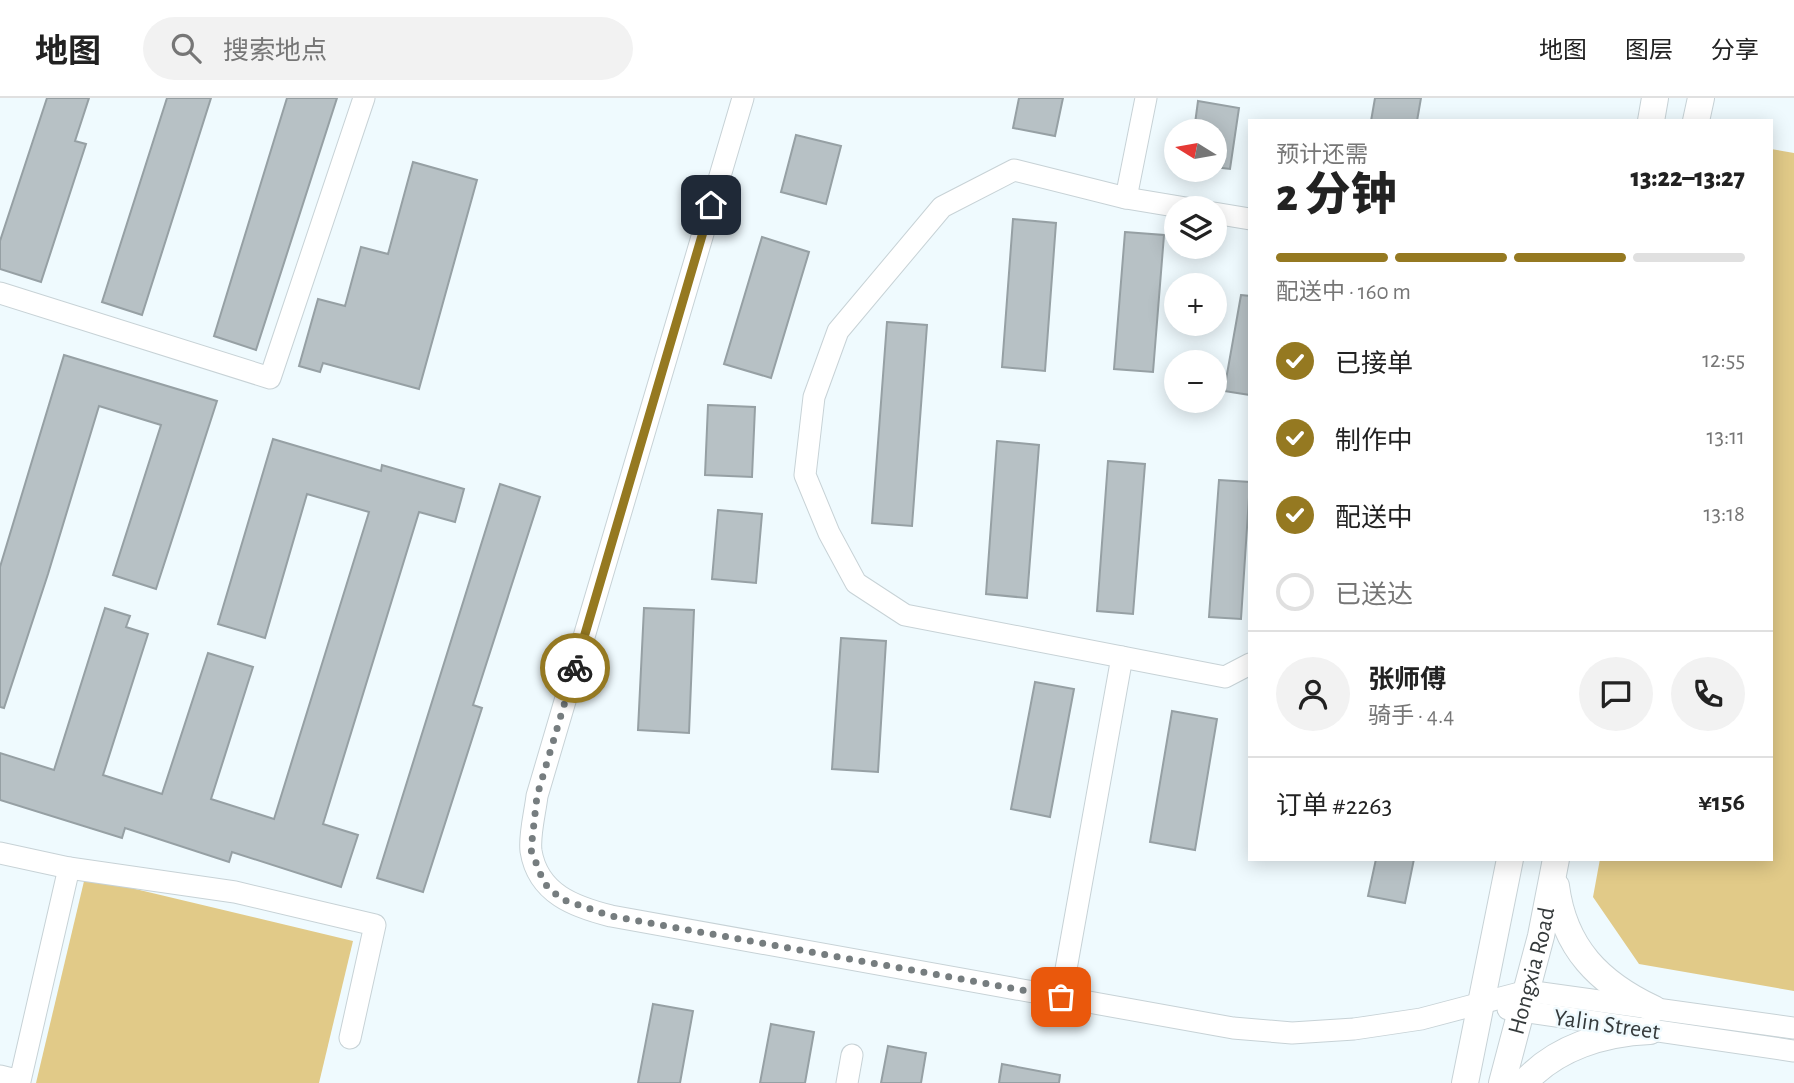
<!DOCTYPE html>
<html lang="zh">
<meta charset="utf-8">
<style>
:root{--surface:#fff;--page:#f2f2f2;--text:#222;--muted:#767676;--line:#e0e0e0;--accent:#957921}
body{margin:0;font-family:"Alegreya Sans","Noto Sans SC",sans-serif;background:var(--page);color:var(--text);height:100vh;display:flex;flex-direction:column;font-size:26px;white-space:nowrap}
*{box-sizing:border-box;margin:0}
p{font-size:23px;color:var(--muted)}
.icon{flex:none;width:38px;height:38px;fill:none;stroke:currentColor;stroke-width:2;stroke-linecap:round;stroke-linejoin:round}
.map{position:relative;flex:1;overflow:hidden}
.panel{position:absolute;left:1248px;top:21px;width:525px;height:742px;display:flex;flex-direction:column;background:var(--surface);border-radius:0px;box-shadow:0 4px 18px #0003}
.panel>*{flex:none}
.needle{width:46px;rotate:281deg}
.fabs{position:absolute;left:1164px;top:21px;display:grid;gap:14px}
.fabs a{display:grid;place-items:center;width:63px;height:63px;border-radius:50%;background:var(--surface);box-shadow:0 4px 18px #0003;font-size:35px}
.pin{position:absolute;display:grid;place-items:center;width:60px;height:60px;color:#fff;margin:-30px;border-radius:14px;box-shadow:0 4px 10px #0006}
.courier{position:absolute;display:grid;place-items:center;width:70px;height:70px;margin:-35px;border:5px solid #957921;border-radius:50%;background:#fff;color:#222;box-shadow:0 2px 9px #0007}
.headline em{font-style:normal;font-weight:800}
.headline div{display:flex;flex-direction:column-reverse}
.headline{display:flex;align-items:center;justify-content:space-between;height:119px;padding:0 28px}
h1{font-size:46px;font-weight:800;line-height:52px}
.bar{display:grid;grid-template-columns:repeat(4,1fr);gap:10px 7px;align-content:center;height:84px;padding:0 28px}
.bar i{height:9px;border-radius:5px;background:var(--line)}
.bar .selected{background:var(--accent)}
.bar p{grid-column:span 4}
.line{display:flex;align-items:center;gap:18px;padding:0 28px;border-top:2px solid var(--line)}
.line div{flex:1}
.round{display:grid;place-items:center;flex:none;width:74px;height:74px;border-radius:37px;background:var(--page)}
ol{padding:0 28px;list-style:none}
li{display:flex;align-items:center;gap:21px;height:77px}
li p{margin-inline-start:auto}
li .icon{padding:7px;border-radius:50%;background:var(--accent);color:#fff;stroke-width:4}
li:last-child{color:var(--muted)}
li i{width:38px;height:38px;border:4px solid var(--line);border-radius:50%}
header{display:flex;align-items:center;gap:42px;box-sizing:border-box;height:98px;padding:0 35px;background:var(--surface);border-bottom:2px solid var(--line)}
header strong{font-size:33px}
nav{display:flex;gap:38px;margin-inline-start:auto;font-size:24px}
.search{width:490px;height:63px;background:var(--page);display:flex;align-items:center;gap:18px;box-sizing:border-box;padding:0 24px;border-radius:38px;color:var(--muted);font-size:26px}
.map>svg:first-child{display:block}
.green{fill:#e1ca88}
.building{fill:#b7c1c5;stroke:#96a0a4;stroke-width:2}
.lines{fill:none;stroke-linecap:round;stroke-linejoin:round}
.minor-casing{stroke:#c7d2d6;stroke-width:23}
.tertiary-casing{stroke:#c7d2d6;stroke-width:28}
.minor{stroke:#fff;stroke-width:21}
.tertiary{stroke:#fff;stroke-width:26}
.done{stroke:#767d7f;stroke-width:7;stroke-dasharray:0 12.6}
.route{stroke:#957921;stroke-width:9}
.labels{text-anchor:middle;stroke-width:5;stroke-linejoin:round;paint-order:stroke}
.street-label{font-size:24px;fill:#353a3b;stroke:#effafe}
</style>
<header>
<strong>地图</strong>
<div class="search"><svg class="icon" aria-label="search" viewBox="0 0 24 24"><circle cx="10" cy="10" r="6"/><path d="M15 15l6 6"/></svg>搜索地点</div>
<nav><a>地图</a><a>图层</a><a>分享</a></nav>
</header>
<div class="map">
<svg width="1794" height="985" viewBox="0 0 1794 985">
<rect width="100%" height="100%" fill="#effafe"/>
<g class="green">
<path d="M1771,51L1794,55V893L1639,866L1593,799L1600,761H1771Z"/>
<path d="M85,779L353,843L319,985H36Z"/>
</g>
<g class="building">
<path d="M47,0H89L75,43L86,46L41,184L0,171V143Z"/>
<path d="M167,0H211L142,217L102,204Z"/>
<path d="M287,0H337L256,252L214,238Z"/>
<path d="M1019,0H1063L1055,38L1013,30Z"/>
<path d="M1375,0H1421L1417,23H1371Z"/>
<path d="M1198,3L1239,10L1230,71L1214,69V33H1194Z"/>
<path d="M796,37L841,48L826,106L781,94Z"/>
<path d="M413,64L477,82L419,291L323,265L320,274L299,268L318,201L345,208L361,149L388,156Z"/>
<path d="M1013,121L1056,125L1045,273L1002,269Z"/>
<path d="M1125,134L1164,137L1153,274L1114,271Z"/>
<path d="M762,139L809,154L771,280L724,266Z"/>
<path d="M1241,197L1250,198V297L1224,293Z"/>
<path d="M887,224L927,227L912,428L872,425Z"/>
<path d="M64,257L217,303L156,491L113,477L161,327L99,308L48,476L4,610L0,609V469Z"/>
<path d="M708,307L755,309L752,379L705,377Z"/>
<path d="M273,341L381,373L382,367L464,391L455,424L419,414L323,726L358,737L341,789L232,754L229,764L125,730L122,740L0,702V655L54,672L105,510L130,518L126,529L148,536L103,677L162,696L208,555L253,569L211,701L274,721L369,414L307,396L265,540L218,526Z"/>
<path d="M997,343L1039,347L1027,500L986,496Z"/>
<path d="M1108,363L1145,366L1133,516L1097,513Z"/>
<path d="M1219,382L1250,384L1241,521L1209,519Z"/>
<path d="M500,386L540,399L473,607L482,610L423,794L377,780Z"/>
<path d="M718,412L762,416L756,485L712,481Z"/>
<path d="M644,510L694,512L689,635L638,632Z"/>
<path d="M841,540L886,543L878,674L832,671Z"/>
<path d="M1035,584L1074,591L1050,719L1011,711Z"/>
<path d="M1172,613L1217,621L1195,752L1150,744Z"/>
<path d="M1376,761H1414L1405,805L1368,798Z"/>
<path d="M653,906L693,913L680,985H638Z"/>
<path d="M771,926L814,934L805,985H760Z"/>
<path d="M888,948L926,955L921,985H881Z"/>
<path d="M1002,966L1060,977L1059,985H999Z"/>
</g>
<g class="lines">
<defs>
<g id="minor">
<path d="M743,0L537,698C535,715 529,737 531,753C538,796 575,809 611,818L1233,930L1292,935L1354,931L1421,921L1527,893L1794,930"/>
<path d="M1126,100L1146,0"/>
<path d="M1186,110L1126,100L1014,72L942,109L838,233L814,299L805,377L829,435L856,485L905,517L1225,579L1250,566"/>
<path d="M1214,115L1250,121"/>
<path d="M0,195L270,280L364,0"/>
<path d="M0,755L69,770L235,794L375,827L350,940"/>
<path d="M1061,899L1122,559"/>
<path d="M1508,911L1794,953"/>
<path d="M0,978L20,983L69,770"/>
<path d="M847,985L852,957"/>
</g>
<g id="tertiary">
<path d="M1651,23L1655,0"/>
<path d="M1696,23L1701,0"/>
<path d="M1556,788C1564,850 1599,885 1654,911"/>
<path d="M1465,985L1510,761"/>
<path id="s1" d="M1502,985L1541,838L1556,761"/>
<path d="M1524,985C1556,949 1604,935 1650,933"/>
</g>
</defs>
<use href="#minor" class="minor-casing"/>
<use href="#tertiary" class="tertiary-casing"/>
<use href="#minor" class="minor"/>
<use href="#tertiary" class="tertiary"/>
</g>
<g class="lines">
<path class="done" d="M575,570L537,698L531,752L544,785L561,801L611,818L1061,899"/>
<path class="route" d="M575,570L711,107"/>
</g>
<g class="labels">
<g class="street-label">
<text dy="8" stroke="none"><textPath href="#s1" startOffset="116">Hongxia Road</textPath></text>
<text transform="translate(1607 926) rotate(8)" y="8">Yalin Street</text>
</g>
</g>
</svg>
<div class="fabs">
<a><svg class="needle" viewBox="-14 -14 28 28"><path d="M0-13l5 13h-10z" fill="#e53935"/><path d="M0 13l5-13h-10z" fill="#767676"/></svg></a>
<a><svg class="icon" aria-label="layers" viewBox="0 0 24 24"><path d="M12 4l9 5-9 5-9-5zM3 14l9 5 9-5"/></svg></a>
<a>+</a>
<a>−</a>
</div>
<div class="pin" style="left:1061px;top:899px;background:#ea580c"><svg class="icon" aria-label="bag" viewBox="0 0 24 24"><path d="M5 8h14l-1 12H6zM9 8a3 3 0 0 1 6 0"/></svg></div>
<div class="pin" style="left:711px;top:107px;background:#1f2937"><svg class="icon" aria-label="home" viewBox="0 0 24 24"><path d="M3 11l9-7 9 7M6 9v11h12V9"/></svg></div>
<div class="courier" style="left:575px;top:570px"><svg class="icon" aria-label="bike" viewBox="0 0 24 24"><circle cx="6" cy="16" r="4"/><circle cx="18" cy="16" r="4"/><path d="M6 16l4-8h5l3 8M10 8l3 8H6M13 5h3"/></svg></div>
<section class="panel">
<div class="headline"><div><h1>2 分钟</h1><p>预计还需</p></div><em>13:22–13:27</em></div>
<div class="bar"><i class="selected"></i><i class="selected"></i><i class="selected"></i><i></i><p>配送中 · 160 m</p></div>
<ol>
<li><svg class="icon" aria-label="check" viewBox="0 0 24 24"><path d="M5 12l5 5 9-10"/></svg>已接单<p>12:55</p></li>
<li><svg class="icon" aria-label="check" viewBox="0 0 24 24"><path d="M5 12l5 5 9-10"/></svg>制作中<p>13:11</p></li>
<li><svg class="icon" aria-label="check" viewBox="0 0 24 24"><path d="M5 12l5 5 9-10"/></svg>配送中<p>13:18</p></li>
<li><i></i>已送达</li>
</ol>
<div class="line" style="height:126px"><a class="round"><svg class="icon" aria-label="person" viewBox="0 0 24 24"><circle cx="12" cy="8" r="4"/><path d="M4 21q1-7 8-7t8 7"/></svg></a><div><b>张师傅</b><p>骑手 · 4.4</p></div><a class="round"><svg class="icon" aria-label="chat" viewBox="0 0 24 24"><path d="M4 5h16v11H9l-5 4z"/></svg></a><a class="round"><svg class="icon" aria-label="phone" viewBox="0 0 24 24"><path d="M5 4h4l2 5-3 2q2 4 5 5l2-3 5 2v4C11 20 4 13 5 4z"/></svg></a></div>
<div class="line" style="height:91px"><div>订单 #2263</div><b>¥156</b></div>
</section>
</div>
